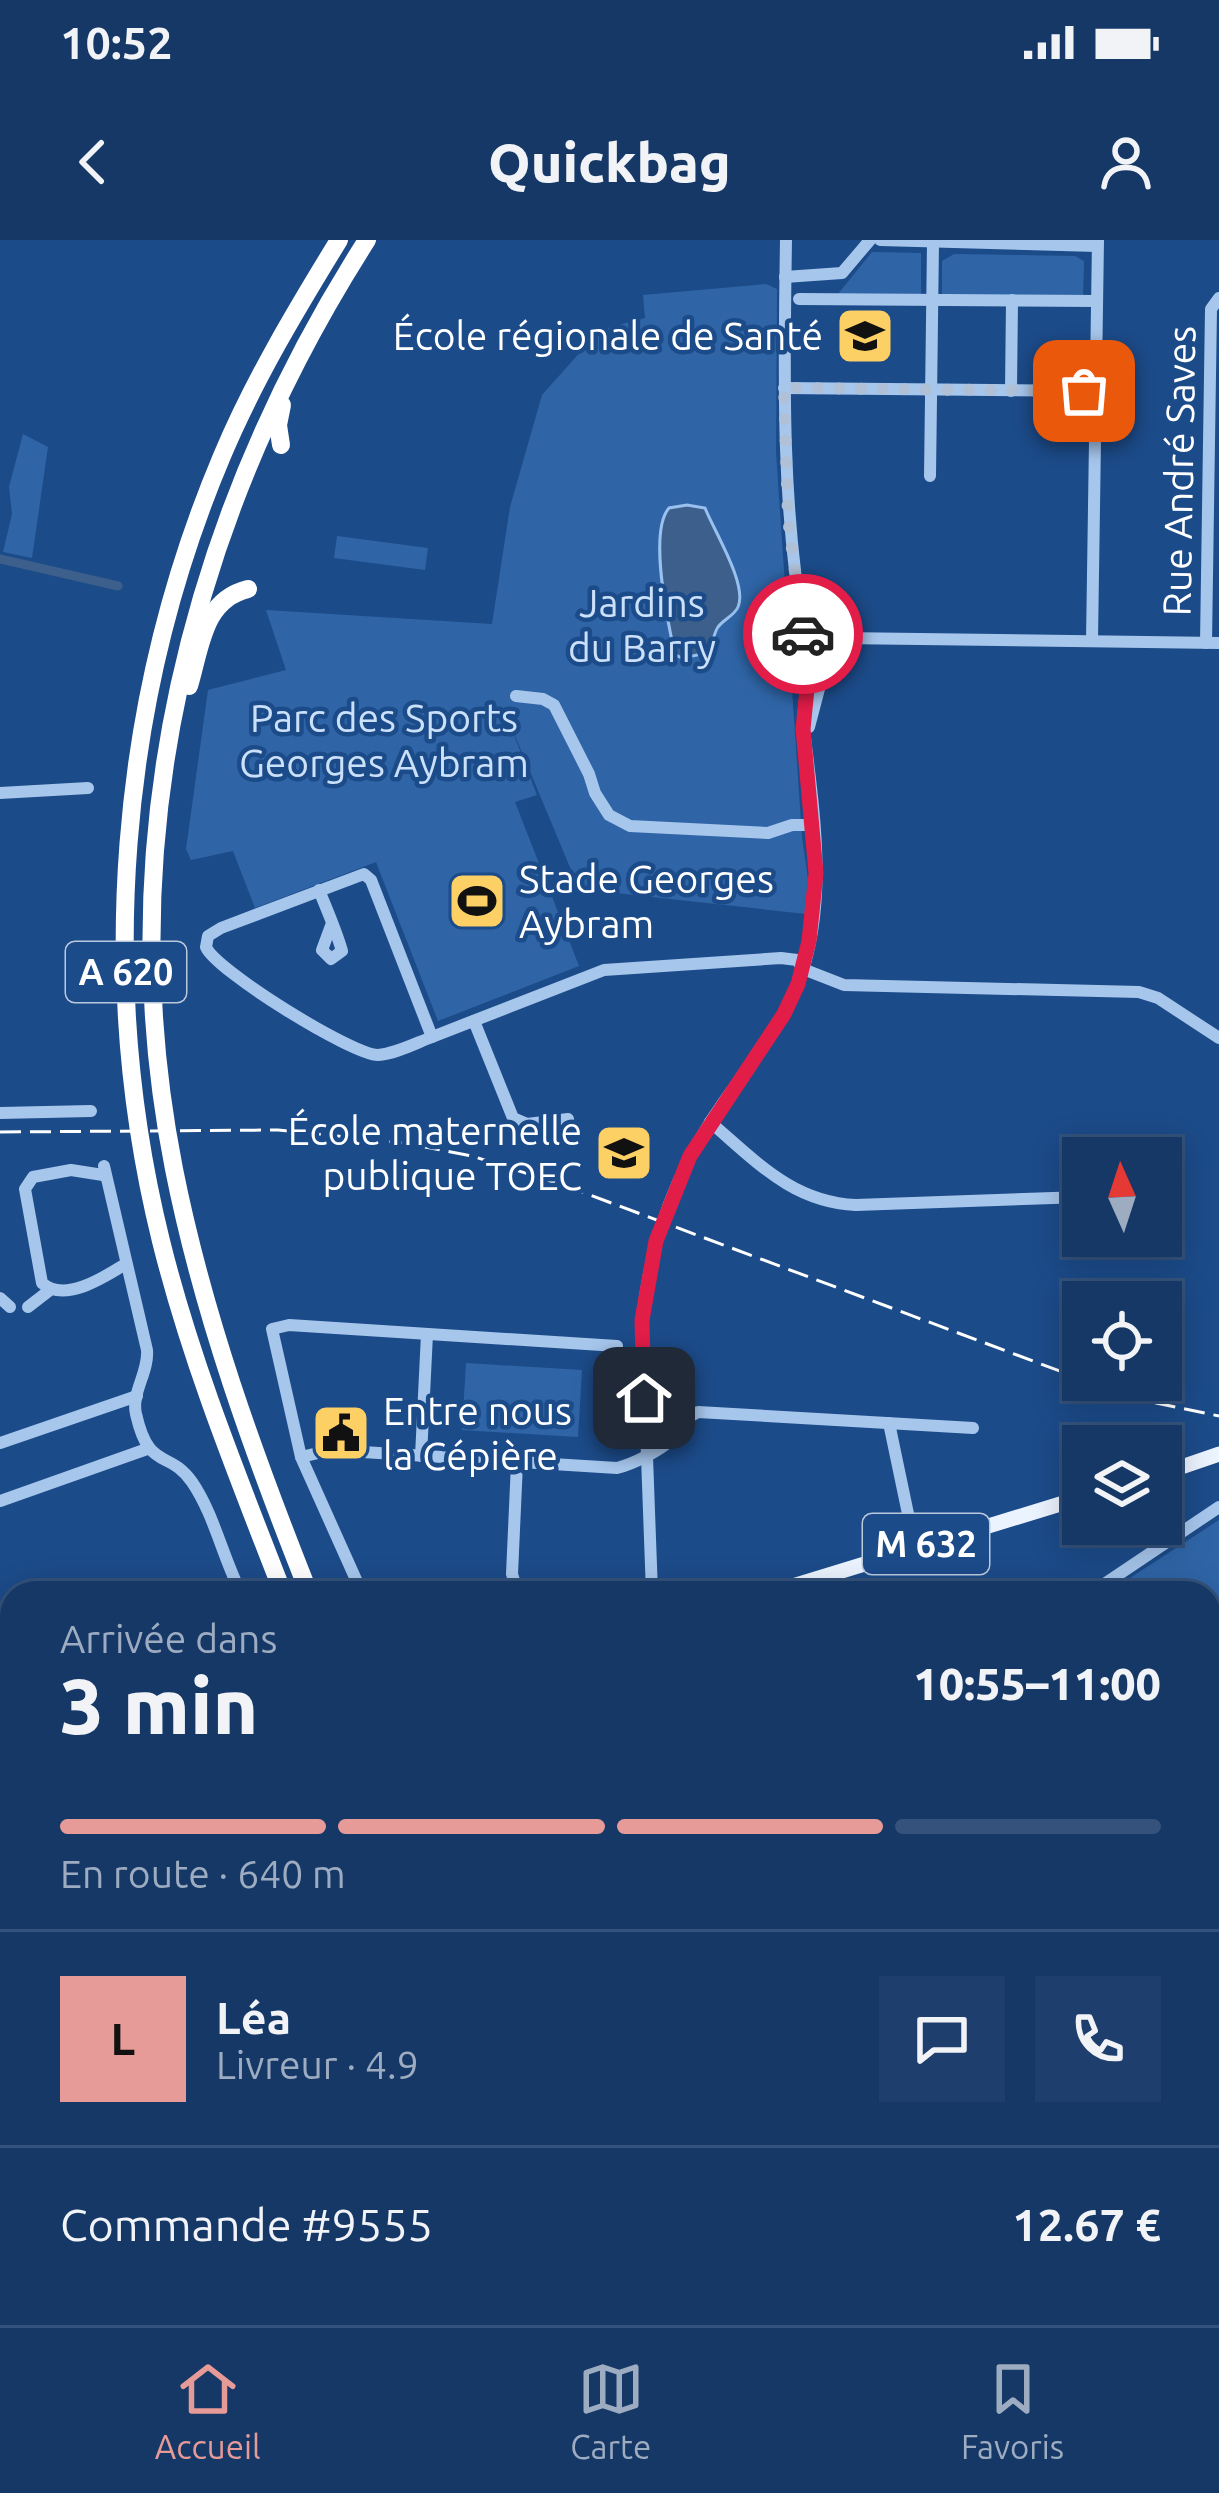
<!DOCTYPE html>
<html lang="fr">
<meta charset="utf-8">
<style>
:root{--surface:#153867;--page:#1e3f6d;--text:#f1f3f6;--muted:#9dacc0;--line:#34527b;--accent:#e69b98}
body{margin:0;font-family:Ubuntu,sans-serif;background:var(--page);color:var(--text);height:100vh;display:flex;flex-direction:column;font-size:45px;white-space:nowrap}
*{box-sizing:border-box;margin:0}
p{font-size:39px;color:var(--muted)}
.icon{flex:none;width:66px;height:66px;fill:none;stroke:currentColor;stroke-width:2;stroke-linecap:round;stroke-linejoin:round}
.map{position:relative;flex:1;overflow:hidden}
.details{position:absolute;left:0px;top:1341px;width:1221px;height:744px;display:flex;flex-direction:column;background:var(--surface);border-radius:36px 36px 0 0;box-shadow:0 6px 30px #0003,0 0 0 3px var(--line)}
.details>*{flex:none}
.needle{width:78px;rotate:357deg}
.controls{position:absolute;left:1062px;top:897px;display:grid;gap:24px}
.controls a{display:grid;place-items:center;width:120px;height:120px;border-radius:0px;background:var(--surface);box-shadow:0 6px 30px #0003,0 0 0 3px var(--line);font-size:60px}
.pin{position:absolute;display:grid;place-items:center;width:102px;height:102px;color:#fff;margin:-51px;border-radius:24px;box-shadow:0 6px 18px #0006}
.courier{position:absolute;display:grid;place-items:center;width:120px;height:120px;margin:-60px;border:9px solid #e11d48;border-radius:50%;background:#fff;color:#222;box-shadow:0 3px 15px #0007}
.summary em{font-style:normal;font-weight:800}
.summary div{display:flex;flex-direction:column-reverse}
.summary{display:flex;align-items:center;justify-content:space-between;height:204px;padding:0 60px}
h1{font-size:78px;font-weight:800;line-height:90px}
.bar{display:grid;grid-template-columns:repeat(4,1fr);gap:18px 12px;align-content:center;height:144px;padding:0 60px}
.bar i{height:15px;border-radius:9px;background:var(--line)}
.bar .selected{background:var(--accent)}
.bar p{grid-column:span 4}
.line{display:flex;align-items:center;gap:30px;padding:0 60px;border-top:3px solid var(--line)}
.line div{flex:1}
.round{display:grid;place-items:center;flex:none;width:126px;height:126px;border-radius:0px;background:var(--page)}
.status{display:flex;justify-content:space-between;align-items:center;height:84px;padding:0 60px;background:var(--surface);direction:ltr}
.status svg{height:33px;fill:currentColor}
header{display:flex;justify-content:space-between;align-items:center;height:156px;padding:0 60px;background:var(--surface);font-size:54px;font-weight:800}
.dock{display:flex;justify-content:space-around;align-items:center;height:168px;border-top:3px solid var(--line);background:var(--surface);font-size:33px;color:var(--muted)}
.dock a{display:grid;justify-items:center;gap:6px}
.dock .selected{color:var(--accent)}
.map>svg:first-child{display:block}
.green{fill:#2f65a7}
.water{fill:#3c5f8b;stroke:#99c0ee;stroke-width:3}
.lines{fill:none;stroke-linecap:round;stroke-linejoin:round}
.canal{stroke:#3c5f8b;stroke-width:9}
.minor{stroke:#a6c6ec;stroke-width:12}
.major{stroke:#ebf3ff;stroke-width:15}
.highway{stroke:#fff;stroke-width:18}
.rail{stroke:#fff;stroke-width:3;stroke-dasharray:21 9;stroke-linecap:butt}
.done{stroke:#b0c0d6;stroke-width:12;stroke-dasharray:0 21.6}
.route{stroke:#e11d48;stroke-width:15}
.labels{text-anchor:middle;stroke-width:9;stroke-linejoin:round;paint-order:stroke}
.shield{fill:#1c4b89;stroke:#bbc9dc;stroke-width:3}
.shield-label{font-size:36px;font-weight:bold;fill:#fff}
.poi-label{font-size:39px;fill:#fff;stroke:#1c4b89;text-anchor:end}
.street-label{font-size:39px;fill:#fff;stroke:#1c4b89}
.park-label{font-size:39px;fill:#cbe0f9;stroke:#1c4b89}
</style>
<div class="status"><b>10:52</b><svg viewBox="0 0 49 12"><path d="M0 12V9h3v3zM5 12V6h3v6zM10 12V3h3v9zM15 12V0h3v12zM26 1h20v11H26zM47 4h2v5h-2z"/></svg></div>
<header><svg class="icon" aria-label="back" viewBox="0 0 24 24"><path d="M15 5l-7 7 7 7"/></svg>Quickbag<svg class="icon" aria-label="person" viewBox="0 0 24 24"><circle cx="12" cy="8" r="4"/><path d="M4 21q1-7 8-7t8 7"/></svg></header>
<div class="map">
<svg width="1219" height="2085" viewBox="0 0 1219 2085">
<rect width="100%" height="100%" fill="#1c4b89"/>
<g class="green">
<path d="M872,12L921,13V55L838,54Z"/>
<path d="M954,14L1075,16L1084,21L1083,58L942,55V21Z"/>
<path d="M766,44L777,49L776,212L802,597L808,639L806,674L579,649L506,474L537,555L515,562L579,726L438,781L376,622L255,668L233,611L191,620L186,609L208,450L286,430L266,370L492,384L510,267L542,155L600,90L645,78L643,55Z"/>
<path d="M23,194L48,207L32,318L3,312L12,274L9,247Z"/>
<path d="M337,296L428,308L425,330L334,318Z"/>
<path d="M466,1123L582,1130L578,1197L462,1190Z"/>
<path d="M1219,1280V2085H826L825,2073H1209V1353H1107Z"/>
</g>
<path class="water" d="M687,265L705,268C714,291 748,345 738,367C734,376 724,379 718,387C713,394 713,406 708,413L682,418L675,415C668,383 648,292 669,268Z"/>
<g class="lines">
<path class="canal" d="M0,319L118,346"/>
<g class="minor">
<path d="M786,0C784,132 781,263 804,392"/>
<path d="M880,0L1097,6"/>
<path d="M785,37L842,33L870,0"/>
<path d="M799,59L1097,61"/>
<path d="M784,148L1095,151"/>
<path d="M1011,151L1012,60"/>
<path d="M930,236L933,3"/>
<path d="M800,351L820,386"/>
<circle cx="820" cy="408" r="22"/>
<path d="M840,398L1219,403"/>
<path d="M1092,401L1098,0"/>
<path d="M1206,403L1211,69L1219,58"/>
<path d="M516,456L543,459L554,465L589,534L595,553L609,575L630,586L768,593L792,585H812"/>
<path d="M809,487L824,430"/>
<path d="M0,553L88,548"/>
<path d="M364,634L371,640L432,797C416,803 395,814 378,815C352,815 215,730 206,707L208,696L221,688Z"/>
<path d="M319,650C327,670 336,690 342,711L331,719L322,710L332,683"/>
<path d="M474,781L513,878L527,884L568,879"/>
<path d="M432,797L604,730L781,718L797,720L803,729L844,745L1139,752L1158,758L1219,798"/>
<path d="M0,873L91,871"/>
<path d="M710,882C756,921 792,962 856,965L1083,957"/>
<path d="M104,926L147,1110C149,1132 131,1153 136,1174C149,1232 169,1209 192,1242C214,1274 223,1318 241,1353"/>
<path d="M103,935L71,930L33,937L25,949L42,1043C64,1063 103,1038 124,1025"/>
<path d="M0,1058L10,1067"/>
<path d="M28,1067L50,1050"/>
<path d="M889,1183L916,1312"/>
<path d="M0,1203L137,1156"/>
<path d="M421,1216L427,1094"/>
<path d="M301,1217L331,1210L617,1228C633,1224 659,1211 671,1200C682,1190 684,1178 698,1172L973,1188"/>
<path d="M517,1223L512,1334L518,1353"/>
<path d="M0,1261L147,1209"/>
<path d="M362,1353L301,1217L272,1089L289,1085L617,1106"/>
<path d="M652,1353L642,1080C650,1001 678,926 725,860C752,822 781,787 798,744C829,665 814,572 804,490C801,469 809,448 807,426"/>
<path d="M1091,1353L1219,1267"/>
<path d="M50,2073L61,2085"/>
<path d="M654,2073L660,2085"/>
<path d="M0,2076L12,2069"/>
</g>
<g class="major">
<path d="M1161,1234L1219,1214"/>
<path d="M770,1353L1083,1257"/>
<path d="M0,1383L12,1386"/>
<path d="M0,2022L12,2004"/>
</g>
<g class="highway">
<path d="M281,205L278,185L282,165"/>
<path d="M189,446C201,406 203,360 248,349"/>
<path d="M283,1353C238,1237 191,1122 161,1001C97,742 118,462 222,216C254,140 296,70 339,0"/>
<path d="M309,1353C254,1215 203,1075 174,929C109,601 189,278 367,0"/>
<path d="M600,2073L606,2085"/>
<path d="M622,2073L628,2085"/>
</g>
<path class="rail" d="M0,892L278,890L405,903L472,916L566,946L1097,1145L1156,1163L1219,1176"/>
</g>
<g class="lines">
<path class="done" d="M803,394L788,279L784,148L1084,151"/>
<path class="route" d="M644,1158L642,1080L656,1001L690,916L784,774L798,744L809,701L816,633L803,489L808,439L807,426L798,414L803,394"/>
</g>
<defs>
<symbol id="university-square" viewBox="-11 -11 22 22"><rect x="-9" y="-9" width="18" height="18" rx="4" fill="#fcd064" stroke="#1c4b89"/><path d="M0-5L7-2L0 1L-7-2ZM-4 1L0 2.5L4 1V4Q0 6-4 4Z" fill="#111"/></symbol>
<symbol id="stadium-square" viewBox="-11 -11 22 22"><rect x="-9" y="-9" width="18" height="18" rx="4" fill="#fcd064" stroke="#1c4b89"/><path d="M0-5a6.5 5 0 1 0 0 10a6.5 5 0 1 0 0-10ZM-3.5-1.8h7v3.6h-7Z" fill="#111"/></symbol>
<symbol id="school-square" viewBox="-11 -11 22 22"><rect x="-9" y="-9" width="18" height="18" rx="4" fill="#fcd064" stroke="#1c4b89"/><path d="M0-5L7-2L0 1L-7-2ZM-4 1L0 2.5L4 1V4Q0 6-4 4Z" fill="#111"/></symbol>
<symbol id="civic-square" viewBox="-11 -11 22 22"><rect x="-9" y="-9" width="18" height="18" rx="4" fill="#fcd064" stroke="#1c4b89"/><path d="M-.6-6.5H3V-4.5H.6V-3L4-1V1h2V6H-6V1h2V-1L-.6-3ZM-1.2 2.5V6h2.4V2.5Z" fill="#111"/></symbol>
</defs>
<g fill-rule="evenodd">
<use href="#university-square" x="832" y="63" width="66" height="66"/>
<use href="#stadium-square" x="444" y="628" width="66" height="66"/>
<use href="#school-square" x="591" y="880" width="66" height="66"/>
<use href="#civic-square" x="308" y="1160" width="66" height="66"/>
</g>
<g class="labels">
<g class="shield">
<rect x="66" y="702" width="120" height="60" rx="9"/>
<rect x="863" y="1274" width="126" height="60" rx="9"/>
</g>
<g class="shield-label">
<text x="126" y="745">A 620</text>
<text x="926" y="1317">M 632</text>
</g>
<g class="poi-label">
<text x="823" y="110">École régionale de Santé</text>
<text x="519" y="653" text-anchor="start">Stade Georges<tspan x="519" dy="45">Aybram</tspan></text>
<text x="582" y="905">École maternelle<tspan x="582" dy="45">publique TOEC</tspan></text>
<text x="383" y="1185" text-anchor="start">Entre nous<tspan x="383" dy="45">la Cépière</tspan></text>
</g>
<g class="street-label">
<text transform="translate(1179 231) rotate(-89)" y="14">Rue André Saves</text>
</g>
<g class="park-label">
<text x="642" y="377">Jardins<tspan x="642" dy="45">du Barry</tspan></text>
<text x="384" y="492">Parc des Sports<tspan x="384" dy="45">Georges Aybram</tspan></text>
</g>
</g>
</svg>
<div class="controls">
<a><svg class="needle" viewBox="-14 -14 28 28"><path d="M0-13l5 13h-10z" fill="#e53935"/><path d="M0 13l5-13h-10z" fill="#9dacc0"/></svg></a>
<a><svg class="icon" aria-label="locate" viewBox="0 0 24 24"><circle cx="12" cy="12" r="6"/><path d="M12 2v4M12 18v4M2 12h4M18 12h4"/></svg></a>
<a><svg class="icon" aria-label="layers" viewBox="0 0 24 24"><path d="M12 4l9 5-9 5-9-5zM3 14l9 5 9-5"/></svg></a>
</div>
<div class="pin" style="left:1084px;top:151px;background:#ea580c"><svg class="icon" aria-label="bag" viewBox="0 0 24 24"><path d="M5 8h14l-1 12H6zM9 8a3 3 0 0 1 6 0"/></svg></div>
<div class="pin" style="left:644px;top:1158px;background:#1f2937"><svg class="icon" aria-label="home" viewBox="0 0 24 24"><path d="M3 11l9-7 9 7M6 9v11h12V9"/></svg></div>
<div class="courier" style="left:803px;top:394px"><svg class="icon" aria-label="car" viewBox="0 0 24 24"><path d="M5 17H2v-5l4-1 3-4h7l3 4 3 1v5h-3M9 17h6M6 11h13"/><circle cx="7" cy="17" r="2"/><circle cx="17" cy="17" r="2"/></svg></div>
<section class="details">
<div class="summary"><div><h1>3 min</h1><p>Arrivée dans</p></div><em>10:55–11:00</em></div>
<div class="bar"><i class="selected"></i><i class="selected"></i><i class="selected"></i><i></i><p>En route · 640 m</p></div>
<div class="line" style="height:216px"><b class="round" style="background:var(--accent);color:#111">L</b><div><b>Léa</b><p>Livreur · 4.9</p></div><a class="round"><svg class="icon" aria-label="chat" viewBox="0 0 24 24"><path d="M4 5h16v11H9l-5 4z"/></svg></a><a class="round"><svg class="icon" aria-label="phone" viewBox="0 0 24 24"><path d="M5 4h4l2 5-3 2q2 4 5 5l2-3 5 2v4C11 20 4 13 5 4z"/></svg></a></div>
<div class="line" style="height:156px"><div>Commande #9555</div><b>12.67 €</b></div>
</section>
</div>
<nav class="dock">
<a class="selected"><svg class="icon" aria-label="home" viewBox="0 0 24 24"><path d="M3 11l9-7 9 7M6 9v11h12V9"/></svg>Accueil</a>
<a><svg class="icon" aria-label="map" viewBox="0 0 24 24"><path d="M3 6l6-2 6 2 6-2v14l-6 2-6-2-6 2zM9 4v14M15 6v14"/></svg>Carte</a>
<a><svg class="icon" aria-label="saved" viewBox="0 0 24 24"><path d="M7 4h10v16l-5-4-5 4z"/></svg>Favoris</a>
</nav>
